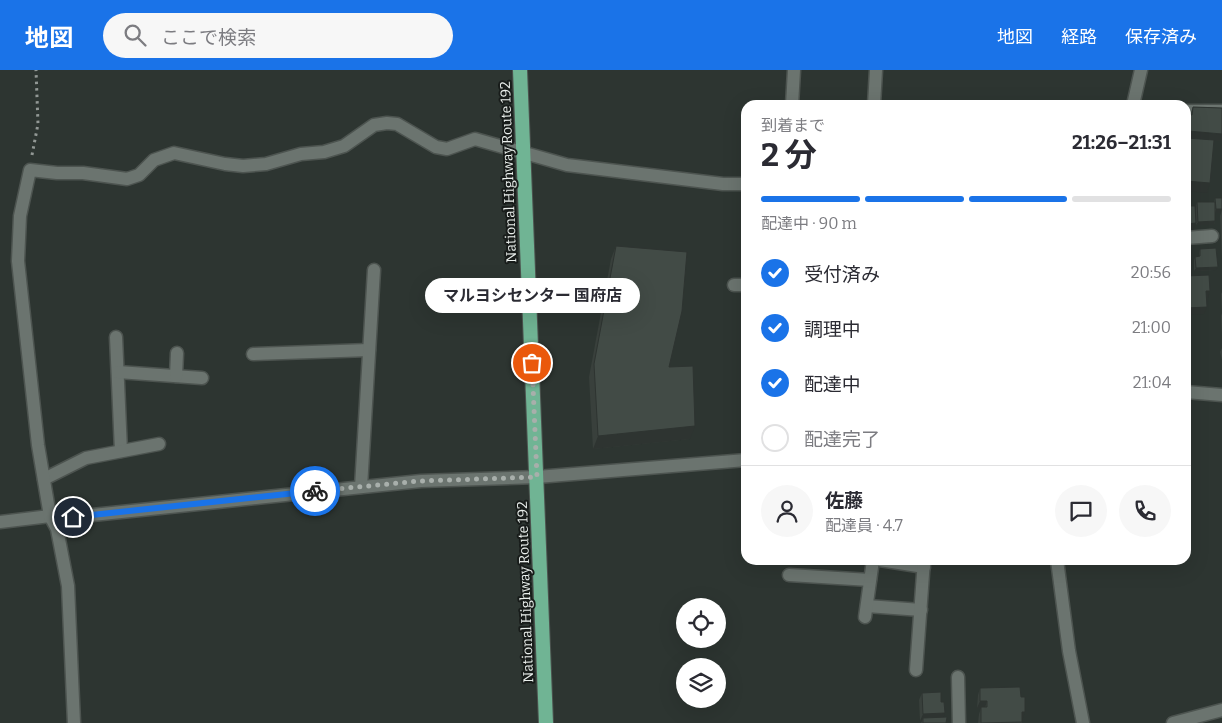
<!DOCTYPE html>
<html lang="ja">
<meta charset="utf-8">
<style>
:root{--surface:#fff;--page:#f7f7f7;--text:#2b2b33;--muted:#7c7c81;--line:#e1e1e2;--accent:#1a73e8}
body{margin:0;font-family:Bitter,"Noto Sans JP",serif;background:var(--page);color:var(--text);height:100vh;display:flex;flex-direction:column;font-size:19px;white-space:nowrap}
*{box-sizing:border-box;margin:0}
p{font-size:16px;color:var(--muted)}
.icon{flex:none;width:28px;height:28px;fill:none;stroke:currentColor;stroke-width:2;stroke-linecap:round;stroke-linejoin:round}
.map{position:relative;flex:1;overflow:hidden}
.details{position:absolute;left:741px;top:30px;width:450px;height:465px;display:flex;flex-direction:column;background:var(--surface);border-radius:15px;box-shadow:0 5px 20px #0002}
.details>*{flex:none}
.buttons{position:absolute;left:676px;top:528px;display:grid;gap:10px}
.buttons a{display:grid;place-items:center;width:50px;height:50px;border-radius:50%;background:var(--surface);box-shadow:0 5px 20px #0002;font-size:25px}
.pin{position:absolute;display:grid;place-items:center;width:42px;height:42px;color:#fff;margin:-21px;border:2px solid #fff;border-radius:50%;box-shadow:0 1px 5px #0007}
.courier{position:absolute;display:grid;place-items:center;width:50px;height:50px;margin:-25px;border:4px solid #1a73e8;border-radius:50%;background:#fff;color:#222;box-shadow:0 1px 6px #0007}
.bubble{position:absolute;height:35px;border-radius:18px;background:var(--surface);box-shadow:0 5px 20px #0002;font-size:16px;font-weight:700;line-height:35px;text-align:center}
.overview em{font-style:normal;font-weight:700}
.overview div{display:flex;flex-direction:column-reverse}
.overview{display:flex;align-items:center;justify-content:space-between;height:85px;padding:0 20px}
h1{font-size:32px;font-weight:700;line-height:38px}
.bar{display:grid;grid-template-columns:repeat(4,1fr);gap:8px 5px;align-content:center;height:60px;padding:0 20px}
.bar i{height:6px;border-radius:4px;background:var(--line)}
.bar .active{background:var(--accent)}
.bar p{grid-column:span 4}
.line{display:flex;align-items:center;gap:12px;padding:0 20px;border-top:1px solid var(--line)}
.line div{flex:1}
.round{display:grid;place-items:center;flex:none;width:52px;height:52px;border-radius:26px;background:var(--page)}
ol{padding:0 20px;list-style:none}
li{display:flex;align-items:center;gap:15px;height:55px}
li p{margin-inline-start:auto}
li .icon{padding:5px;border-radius:50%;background:var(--accent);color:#fff;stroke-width:4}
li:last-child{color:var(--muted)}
li i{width:28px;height:28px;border:2px solid var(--line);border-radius:50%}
header{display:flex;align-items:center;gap:30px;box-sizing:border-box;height:70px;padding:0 25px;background:var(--accent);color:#fff}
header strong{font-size:24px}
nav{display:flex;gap:28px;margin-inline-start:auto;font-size:18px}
.search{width:350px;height:45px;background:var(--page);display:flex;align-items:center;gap:12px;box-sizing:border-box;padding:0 18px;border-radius:28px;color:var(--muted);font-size:19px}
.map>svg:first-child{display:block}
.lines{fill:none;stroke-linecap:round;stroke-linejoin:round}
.minor-casing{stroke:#4d5450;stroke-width:15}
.trunk-casing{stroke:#4d5450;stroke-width:16}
.path{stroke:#929895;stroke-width:3;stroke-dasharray:2.5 4;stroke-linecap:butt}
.minor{stroke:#6b746f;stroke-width:12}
.trunk{stroke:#70b494;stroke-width:14}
.wall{fill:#39403c}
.shaded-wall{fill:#2e3431}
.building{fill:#424b46;stroke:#2e3431}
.done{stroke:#a8afab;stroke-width:5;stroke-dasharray:0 9}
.route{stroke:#1a73e8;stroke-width:6}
.labels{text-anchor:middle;stroke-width:4;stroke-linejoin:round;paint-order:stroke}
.street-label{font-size:14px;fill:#ebf0ed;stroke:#181c1a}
</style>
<header>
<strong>地図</strong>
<div class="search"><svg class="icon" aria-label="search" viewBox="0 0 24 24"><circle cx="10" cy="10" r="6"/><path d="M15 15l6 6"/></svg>ここで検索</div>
<nav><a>地図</a><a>経路</a><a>保存済み</a></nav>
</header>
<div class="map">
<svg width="1222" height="653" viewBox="0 0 1222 653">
<rect width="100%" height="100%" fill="#2d3531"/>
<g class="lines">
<defs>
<g id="minor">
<path d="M792,35L794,0"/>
<path d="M874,35L876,0"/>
<path d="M1133,35L1141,0"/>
<path d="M1186,41H1222"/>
<path d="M1186,168L1212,166"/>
<path d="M734,215H746"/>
<path d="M116,267L121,381"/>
<path d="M253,284L369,280"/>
<path d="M118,302L202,308"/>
<path d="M176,306L177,283"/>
<path d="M1186,322L1222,325"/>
<path d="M44,409L86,388L159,374"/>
<path d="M361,417L374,200"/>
<path d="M0,452L50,446L73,447L421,411L537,407L746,390"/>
<path d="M880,490L924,497"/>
<path d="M1057,490L1069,581L1083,653"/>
<path d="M789,505L870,510"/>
<path d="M867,536L921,540"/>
<path d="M865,547L873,490"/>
<path d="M916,600L924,490"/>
<path d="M958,607L959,653"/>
<path d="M74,653L68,516L57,459L50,446L38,375L18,191L20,146L30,100L57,103H83L127,109L139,105L154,90L174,83L225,94L243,96L266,94L301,84L324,82L344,76L374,55L387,53L397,54L436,77L447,79L475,69L567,95L723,114H746"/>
<path d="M1173,653L1222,640"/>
</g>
<path id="trunk" d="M520,0L546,653"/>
</defs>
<use href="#minor" class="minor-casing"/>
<use href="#trunk" class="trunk-casing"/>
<path class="path" d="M32,85L38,54L36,0"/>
<use href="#minor" class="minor"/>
<use href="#trunk" class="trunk"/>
</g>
<g class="wall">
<path d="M1193,37L1222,38V71L1214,70L1207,123L1186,68L1187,52Z"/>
<path d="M1215,128H1222V189L1220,146L1221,143H1215V151L1214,155H1196V135L1197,132H1214Z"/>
<path d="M616,176L669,297L690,369L593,379L589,307L611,189Z"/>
<path d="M1200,179L1216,200L1194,201V190L1195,187L1199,186V182Z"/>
<path d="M1222,222V243L1221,224Z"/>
<path d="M1222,243V266L1221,246Z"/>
<path d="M1222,278V290L1220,282Z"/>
<path d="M980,618L1021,627L1023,648H1022V653H978L979,644L981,638H977L978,625Z"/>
<path d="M922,623L941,632L943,648L946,653H921L922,651H920L919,630Z"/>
</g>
<g class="shaded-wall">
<path d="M1188,61L1222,64V71L1186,68Z"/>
<path d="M1186,111L1210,113L1207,123L1186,121Z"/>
<path d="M1216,139H1222L1221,143H1215Z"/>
<path d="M1215,151L1214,155H1196L1198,152Z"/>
<path d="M1196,153L1193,160H1186V154Z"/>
<path d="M1186,195H1191L1190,198L1186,199Z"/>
<path d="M1218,197L1216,200L1194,201L1196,198Z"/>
<path d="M1206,221H1210L1208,228H1204Z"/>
<path d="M1207,237L1204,244L1186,245V238Z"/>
<path d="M695,356L690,369L593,379L598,366Z"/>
<path d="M980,631H987L985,638H977Z"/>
<path d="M1022,642H1025L1023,648L1019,649Z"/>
<path d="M945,643L943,649L923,648L922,651H920L923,644Z"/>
</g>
<g class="building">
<path d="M1193,37L1222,38V64L1188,61L1190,45H1192Z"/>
<path d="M1186,68L1214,70L1210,113L1186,111Z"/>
<path d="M1215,128H1222V139H1216Z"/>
<path d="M1197,132H1215V151L1198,152Z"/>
<path d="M1186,136H1195L1196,153L1186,154Z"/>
<path d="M616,176L687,182L682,241L669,297L693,296L695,356L598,366L594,294Z"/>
<path d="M1216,178L1218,197L1196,198L1195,187L1200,186V179Z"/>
<rect x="1186" y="183" width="5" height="12"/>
<path d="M1209,205L1210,221H1206L1207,237L1186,238V206Z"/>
<path d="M1020,617L1021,627H1025V642H1022V652L981,653V637H987V631H980V618Z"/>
<path d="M941,622V632H944L945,643L923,644L922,623Z"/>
<path d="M947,647L946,653H923V648Z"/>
</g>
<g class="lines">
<path class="done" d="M315,421L420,411L537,407L532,293"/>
<path class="route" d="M73,447L315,421"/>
</g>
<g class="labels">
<g class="street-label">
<text transform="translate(508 102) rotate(-92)" y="5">National Highway Route 192</text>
<text transform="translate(525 522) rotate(-92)" y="5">National Highway Route 192</text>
</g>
</g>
</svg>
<div class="buttons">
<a><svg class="icon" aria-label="locate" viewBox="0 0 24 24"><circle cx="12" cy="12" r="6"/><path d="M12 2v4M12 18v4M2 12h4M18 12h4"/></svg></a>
<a><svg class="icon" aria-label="layers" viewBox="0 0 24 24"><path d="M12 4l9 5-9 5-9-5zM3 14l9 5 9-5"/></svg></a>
</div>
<div class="pin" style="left:532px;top:293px;background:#ea580c"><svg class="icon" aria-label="bag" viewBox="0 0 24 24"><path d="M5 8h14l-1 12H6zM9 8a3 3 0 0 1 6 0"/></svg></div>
<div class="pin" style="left:73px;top:447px;background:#1f2937"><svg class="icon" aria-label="home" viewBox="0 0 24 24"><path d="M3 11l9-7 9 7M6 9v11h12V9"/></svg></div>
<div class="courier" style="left:315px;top:421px"><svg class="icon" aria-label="bike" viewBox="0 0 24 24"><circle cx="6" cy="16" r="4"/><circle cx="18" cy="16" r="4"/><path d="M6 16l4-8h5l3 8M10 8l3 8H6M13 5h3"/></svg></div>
<div class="bubble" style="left:425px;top:208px;width:215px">マルヨシセンター 国府店</div>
<section class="details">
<div class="overview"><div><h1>2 分</h1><p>到着まで</p></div><em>21:26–21:31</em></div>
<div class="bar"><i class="active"></i><i class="active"></i><i class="active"></i><i></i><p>配達中 · 90 m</p></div>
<ol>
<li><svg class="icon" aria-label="check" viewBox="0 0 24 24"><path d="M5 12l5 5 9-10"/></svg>受付済み<p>20:56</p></li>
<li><svg class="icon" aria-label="check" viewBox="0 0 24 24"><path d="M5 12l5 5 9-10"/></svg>調理中<p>21:00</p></li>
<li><svg class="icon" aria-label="check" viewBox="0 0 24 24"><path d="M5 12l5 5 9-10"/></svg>配達中<p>21:04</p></li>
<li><i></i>配達完了</li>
</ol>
<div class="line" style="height:90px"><a class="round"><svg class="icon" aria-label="person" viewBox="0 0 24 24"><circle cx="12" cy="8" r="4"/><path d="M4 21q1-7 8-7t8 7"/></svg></a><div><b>佐藤</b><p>配達員 · 4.7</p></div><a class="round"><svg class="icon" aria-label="chat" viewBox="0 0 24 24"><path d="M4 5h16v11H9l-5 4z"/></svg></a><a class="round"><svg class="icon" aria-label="phone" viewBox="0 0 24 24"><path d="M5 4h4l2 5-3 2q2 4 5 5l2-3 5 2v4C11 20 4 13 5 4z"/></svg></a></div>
</section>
</div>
